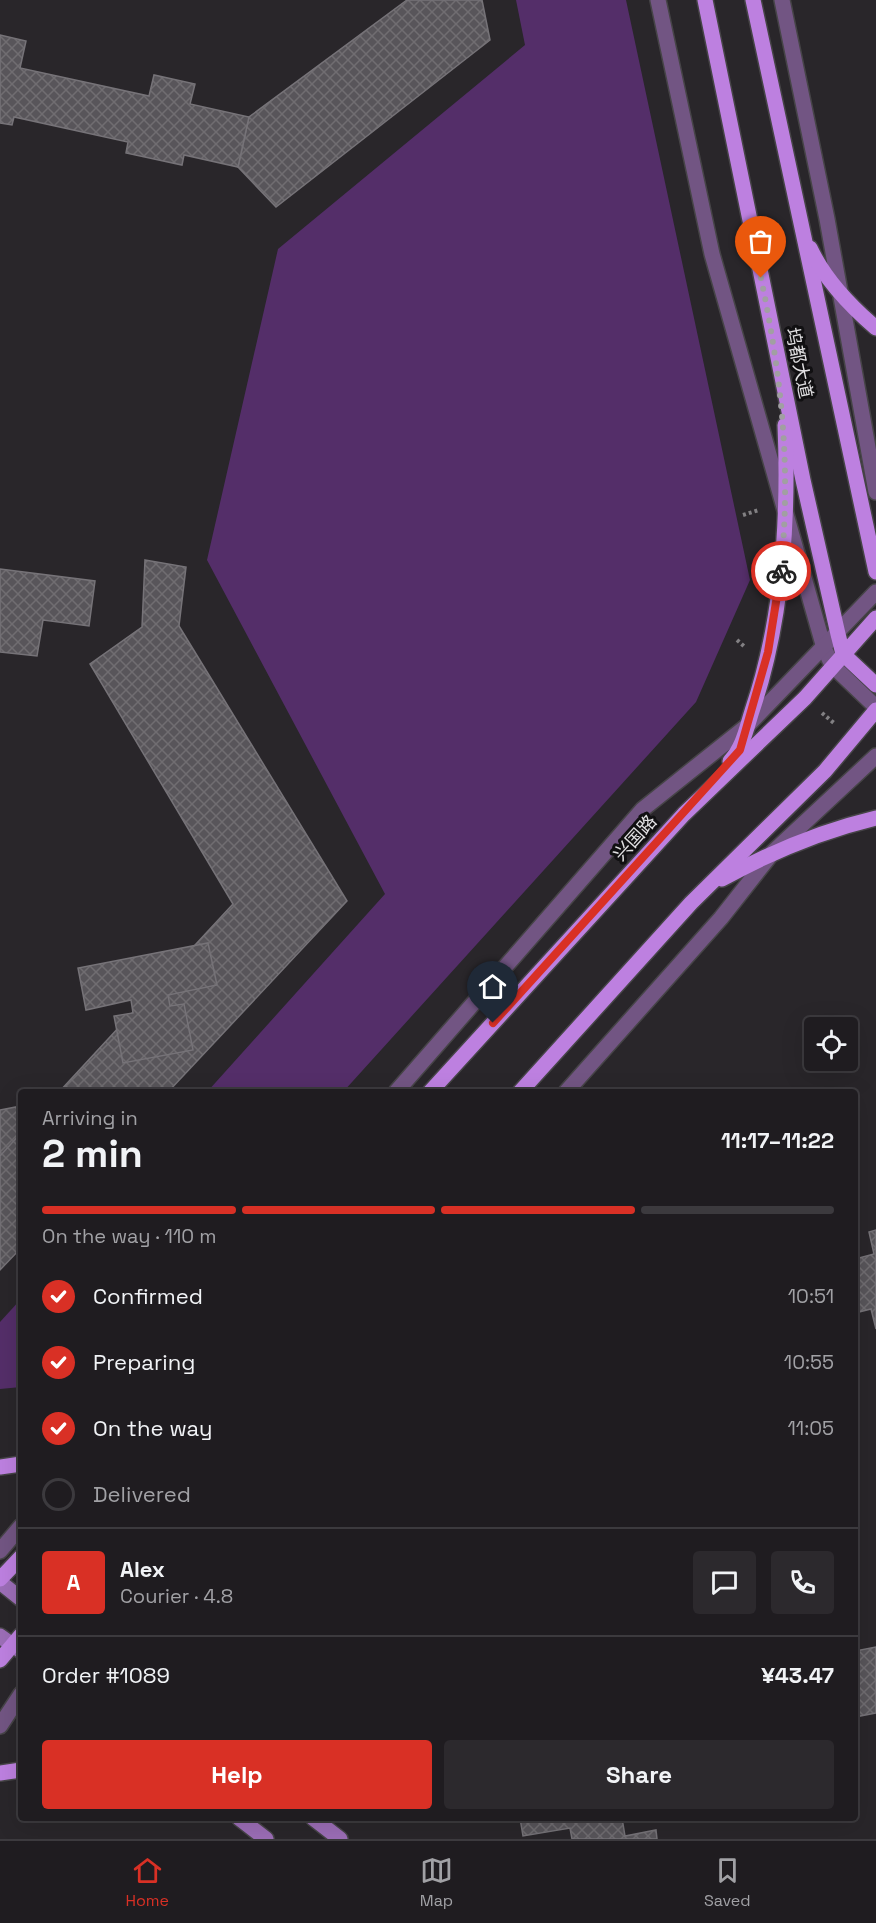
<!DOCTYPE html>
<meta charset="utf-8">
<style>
:root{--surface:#1f1c20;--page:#2c292d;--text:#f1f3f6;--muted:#a1a1a5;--line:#3c3a3e;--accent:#d93025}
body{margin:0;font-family:"Space Grotesk","Noto Sans SC",sans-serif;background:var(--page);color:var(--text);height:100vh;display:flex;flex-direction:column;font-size:22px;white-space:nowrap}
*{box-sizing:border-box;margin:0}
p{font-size:20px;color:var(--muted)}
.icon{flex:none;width:33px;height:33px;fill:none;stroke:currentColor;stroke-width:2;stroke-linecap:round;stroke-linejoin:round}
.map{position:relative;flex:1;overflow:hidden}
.drawer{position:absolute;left:18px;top:1089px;width:840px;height:732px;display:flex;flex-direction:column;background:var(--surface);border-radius:6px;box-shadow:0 6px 24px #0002,0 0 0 2px var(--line)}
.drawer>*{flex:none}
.controls{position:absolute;left:804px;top:1017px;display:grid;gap:12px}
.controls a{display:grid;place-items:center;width:54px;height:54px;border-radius:6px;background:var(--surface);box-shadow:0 6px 24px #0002,0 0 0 2px var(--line);font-size:30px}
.pin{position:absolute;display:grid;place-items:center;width:51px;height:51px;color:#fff;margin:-62px -26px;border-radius:50% 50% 50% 0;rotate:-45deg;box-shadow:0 0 6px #0007}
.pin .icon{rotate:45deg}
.courier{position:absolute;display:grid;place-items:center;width:60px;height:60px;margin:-30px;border:4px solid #d93025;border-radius:50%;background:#fff;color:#222;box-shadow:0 2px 8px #0007}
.summary em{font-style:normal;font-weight:700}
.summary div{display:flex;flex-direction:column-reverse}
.summary{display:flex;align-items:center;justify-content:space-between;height:102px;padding:0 24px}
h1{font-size:39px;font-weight:700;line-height:45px}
.bar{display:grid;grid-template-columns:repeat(4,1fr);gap:9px 6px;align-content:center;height:72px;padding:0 24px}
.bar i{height:8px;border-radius:4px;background:var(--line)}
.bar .on{background:var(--accent)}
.bar p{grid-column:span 4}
.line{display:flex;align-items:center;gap:15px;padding:0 24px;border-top:2px solid var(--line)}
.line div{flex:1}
.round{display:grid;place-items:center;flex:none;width:63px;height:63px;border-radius:6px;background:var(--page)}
ol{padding:0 24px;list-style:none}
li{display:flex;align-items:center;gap:18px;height:66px}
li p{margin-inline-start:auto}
li .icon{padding:6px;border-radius:50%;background:var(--accent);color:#fff;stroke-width:4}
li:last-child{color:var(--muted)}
li i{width:33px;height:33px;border:3px solid var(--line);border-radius:50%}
.primary-button{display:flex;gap:12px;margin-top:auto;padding:12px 24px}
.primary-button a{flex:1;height:69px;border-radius:6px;background:var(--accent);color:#fff;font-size:24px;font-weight:700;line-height:69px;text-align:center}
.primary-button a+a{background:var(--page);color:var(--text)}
.tab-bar{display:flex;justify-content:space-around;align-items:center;height:84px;border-top:2px solid var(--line);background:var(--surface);font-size:16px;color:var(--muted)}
.tab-bar a{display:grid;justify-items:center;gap:3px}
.tab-bar .on{color:var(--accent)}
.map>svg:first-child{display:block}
.green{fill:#542e69}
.building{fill:url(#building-cross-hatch);stroke:#767378;stroke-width:1.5}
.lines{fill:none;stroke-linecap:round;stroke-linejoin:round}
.tertiary-casing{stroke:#464447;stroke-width:18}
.secondary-casing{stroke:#464447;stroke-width:18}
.primary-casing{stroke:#464447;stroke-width:18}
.path{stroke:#828083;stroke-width:4;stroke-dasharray:3 3;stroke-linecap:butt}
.tertiary{stroke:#725583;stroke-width:15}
.secondary{stroke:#9c6eb7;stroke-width:15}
.primary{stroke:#bd80e0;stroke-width:15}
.done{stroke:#a19fa2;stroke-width:6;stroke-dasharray:0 10.8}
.route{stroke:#d93025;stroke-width:8}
.labels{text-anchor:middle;stroke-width:6;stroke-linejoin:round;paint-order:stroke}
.street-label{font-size:18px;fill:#e1e0e2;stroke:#111012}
</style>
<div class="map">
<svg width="876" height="1839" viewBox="0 0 876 1839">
<defs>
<pattern id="building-cross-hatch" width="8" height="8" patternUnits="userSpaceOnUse" patternTransform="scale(1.5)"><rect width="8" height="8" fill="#58555a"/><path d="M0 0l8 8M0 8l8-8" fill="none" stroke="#706d71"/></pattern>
</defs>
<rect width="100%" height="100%" fill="#29262a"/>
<g class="green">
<path d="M516,0H626L750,580L696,702L343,1092H207L385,894L207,560L278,249L525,45Z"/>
<path d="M21,1299V1387L0,1389V1322Z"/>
</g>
<g class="building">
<path d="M407,0H482L490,40L276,207L238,167L249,117Z"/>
<path d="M0,35L26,41L20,68L149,96L154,75L195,84L190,104L249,117L238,167L184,155L182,165L126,153L128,142L14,117L12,125L0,123Z"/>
<path d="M145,560L186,567L179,626L347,901L168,1092H59L233,904L90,664L142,627Z"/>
<path d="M0,569L95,581L89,626L43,620L37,656L0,652Z"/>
<path d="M208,943L217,985L168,995L170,1006L184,1004L193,1050L123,1063L114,1016L133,1013L131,1000L86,1010L78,968Z"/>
<path d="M21,1106V1211L0,1215V1110Z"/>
<path d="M21,1133V1248L0,1270V1156Z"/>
<path d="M876,1230V1329L871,1309L855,1313V1259L874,1254L869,1232Z"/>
<path d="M876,1647V1713L855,1717V1651Z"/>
<path d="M520,1818H622L625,1836L656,1830L657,1839H572L570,1828L523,1836Z"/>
</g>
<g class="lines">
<defs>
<g id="tertiary">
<path d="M658,0L712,254L824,648L832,665L876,707"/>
<path d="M782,0L827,219L876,492"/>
<path d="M396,1092L643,809L748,725L876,592"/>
<path d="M566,1092L721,918L773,852L876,756"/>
<path d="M0,1551L21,1526"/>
<path d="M0,1726L21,1694"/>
</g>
<g id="secondary">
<path d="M0,1582L21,1599"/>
<path d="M0,1636L21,1651"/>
<path d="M239,1818L266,1839"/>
<path d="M313,1818L340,1839"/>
</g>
<g id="primary">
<path d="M705,0L803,480L838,634L843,654L876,685"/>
<path d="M753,0L876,572"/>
<path d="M810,248C825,280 849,305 876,328"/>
<path d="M730,761C743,747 746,730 752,711C783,620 789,521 785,425"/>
<path d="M722,879C771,852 821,831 876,818"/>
<path d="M430,1092L684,814L805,698L876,618"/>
<path d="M520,1092L691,903L825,771L876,710"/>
<path d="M0,1467L21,1464"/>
<path d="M0,1579L21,1557"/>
<path d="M0,1660L21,1635"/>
<path d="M0,1773L21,1770"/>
</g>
</defs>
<use href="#tertiary" class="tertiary-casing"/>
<use href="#secondary" class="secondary-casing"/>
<use href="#primary" class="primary-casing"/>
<g class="path">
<path d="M743,515L759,510"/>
<path d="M737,640L745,647"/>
<path d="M822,713L834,723"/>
</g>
<use href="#tertiary" class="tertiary"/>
<use href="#secondary" class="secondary"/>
<use href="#primary" class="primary"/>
</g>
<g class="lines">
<path class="done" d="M761,278C782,380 791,466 781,571"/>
<path class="route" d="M493,1023L740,750L768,652L781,571"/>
</g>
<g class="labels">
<g class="street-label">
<text transform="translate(799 363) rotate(78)" y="6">坞都大道</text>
<text transform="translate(635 838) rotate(-48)" y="6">兴国路</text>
</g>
</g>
</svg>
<div class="controls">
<a><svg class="icon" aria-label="locate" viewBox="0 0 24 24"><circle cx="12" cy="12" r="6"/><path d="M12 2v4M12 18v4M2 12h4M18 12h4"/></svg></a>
</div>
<div class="pin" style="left:761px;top:278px;background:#ea580c"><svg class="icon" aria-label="bag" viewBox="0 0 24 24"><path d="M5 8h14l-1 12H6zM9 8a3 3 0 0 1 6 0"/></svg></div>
<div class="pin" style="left:493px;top:1023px;background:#1f2937"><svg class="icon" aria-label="home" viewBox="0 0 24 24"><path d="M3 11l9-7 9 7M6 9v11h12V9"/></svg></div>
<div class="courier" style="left:781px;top:571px"><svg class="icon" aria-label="bike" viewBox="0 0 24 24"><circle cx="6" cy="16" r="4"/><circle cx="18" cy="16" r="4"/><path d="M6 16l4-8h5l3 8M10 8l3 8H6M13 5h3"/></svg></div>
<section class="drawer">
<div class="summary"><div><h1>2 min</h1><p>Arriving in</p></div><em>11:17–11:22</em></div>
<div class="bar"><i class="on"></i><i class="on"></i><i class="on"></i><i></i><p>On the way · 110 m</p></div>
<ol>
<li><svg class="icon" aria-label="check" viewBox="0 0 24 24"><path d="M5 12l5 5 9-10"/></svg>Confirmed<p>10:51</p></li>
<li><svg class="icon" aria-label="check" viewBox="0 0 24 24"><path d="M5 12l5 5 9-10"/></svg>Preparing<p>10:55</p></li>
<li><svg class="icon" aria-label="check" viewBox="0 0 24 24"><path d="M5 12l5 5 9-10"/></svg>On the way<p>11:05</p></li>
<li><i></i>Delivered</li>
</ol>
<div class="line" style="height:108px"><b class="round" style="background:var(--accent);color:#fff">A</b><div><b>Alex</b><p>Courier · 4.8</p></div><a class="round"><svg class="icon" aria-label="chat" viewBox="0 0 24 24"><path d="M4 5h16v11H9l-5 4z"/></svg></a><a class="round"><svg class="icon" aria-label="phone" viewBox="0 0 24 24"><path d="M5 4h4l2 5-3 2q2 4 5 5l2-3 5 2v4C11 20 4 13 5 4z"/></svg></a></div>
<div class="line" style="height:78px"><div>Order #1089</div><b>¥43.47</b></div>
<div class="primary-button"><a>Help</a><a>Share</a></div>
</section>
</div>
<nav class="tab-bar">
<a class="on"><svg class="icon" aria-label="home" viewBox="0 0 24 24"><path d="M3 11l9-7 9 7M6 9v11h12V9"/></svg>Home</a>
<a><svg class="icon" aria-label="map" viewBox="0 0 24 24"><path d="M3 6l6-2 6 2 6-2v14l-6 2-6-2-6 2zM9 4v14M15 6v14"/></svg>Map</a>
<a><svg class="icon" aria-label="saved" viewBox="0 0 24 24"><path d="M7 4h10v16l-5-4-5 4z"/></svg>Saved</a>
</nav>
